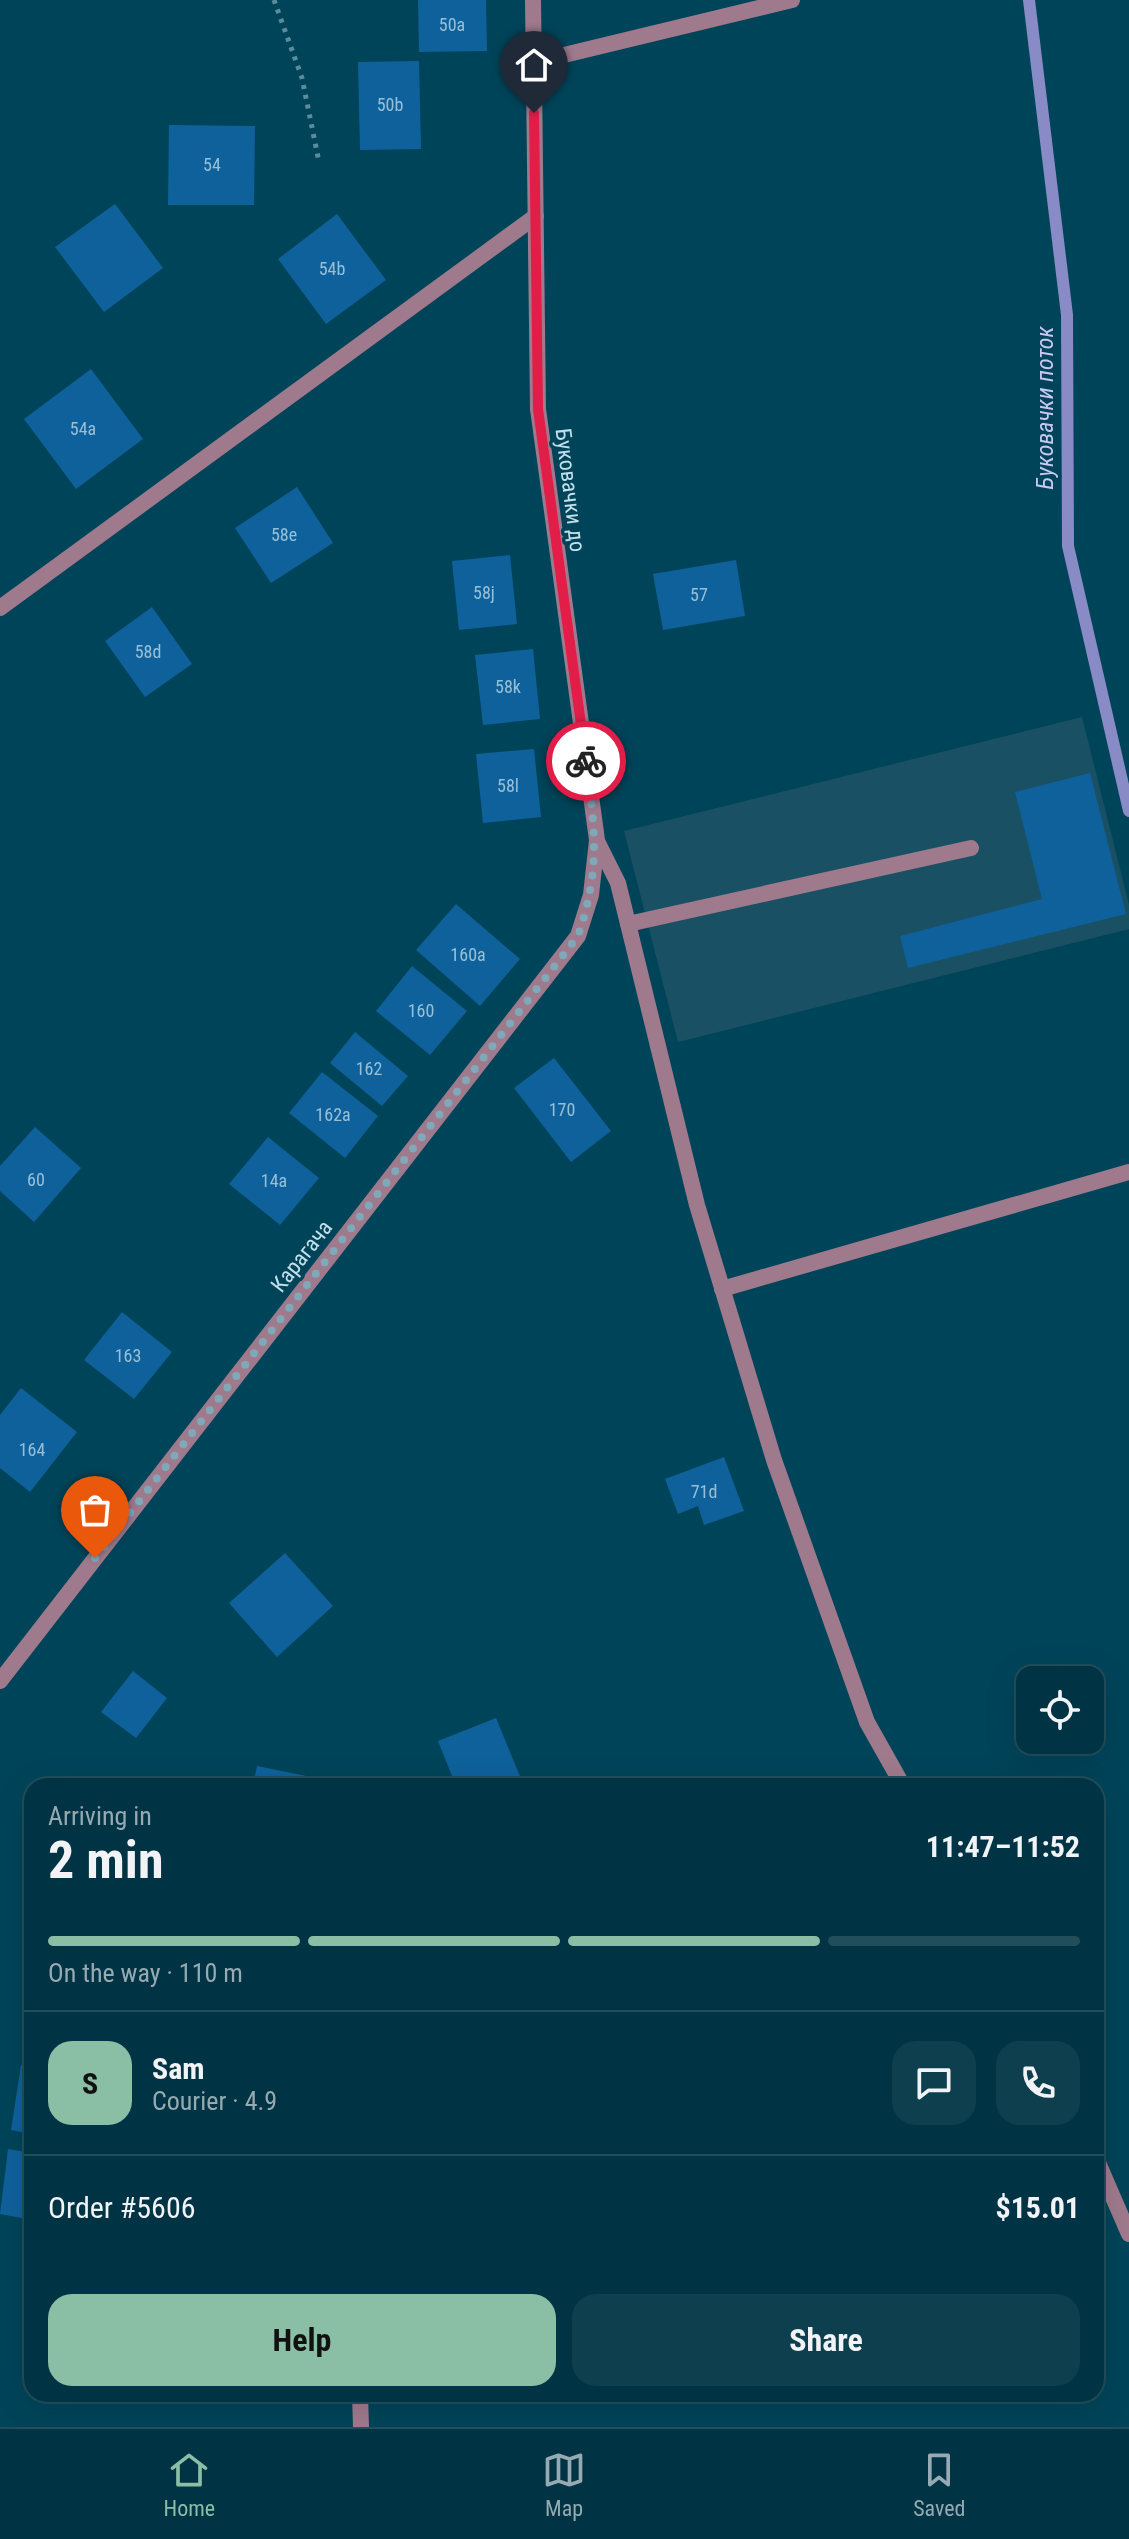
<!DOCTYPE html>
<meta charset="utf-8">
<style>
:root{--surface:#003343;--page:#0e3f4e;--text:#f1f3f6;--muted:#95aab2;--line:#224e5c;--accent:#8abfa5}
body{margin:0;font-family:"Roboto Condensed",sans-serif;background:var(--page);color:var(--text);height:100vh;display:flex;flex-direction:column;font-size:30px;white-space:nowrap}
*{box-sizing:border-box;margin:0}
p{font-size:26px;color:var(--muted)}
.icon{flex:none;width:44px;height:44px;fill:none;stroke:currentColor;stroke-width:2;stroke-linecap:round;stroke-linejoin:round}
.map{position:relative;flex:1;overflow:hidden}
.panel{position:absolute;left:24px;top:1778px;width:1080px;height:624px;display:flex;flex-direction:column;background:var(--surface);border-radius:24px;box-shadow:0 8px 32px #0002,0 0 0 2px var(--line)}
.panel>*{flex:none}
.fabs{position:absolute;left:1016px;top:1666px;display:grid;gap:16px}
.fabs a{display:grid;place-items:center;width:88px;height:88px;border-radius:16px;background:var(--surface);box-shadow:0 8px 32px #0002,0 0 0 2px var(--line);font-size:40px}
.pin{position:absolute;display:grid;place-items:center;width:68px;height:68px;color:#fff;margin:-82px -34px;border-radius:50% 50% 50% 0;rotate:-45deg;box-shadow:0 0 8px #0007}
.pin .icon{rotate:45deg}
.courier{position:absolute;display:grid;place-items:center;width:80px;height:80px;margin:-40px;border:6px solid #e11d48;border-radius:50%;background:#fff;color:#222;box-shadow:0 2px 10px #0007}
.overview em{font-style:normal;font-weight:700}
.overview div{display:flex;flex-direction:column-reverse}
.overview{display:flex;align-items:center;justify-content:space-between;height:136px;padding:0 24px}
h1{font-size:52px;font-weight:700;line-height:60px}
.bar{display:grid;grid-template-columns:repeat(4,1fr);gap:12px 8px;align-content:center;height:96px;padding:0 24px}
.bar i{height:10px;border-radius:6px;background:var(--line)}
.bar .on{background:var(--accent)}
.bar p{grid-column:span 4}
.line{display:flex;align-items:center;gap:20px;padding:0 24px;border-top:2px solid var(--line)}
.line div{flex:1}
.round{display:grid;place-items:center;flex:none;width:84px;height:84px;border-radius:24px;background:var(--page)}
.button{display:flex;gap:16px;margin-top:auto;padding:16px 24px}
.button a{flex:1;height:92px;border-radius:24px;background:var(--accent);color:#111;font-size:32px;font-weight:700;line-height:92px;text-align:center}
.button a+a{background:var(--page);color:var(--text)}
.dock{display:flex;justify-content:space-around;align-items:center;height:112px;border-top:2px solid var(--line);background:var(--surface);font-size:22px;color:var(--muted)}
.dock a{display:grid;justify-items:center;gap:4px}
.dock .on{color:var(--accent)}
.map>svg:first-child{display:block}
.built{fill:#1a5063}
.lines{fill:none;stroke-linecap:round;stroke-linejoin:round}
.stream{stroke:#888bc5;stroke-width:12}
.building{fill:#0f619b}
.path{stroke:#5b8c9d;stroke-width:5;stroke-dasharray:4 6;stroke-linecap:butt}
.service{stroke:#9f7a8d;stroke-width:16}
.minor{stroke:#9f7a8d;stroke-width:16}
.done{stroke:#7fa9b9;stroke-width:8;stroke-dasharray:0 14.4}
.route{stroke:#e11d48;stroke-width:10}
.labels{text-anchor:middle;stroke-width:7;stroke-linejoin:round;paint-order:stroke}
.number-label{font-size:18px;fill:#97c0d8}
.street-label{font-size:22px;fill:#c4e0ed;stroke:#004459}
.water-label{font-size:24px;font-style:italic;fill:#c8c7f2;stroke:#004459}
</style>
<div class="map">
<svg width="1129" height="2427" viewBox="0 0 1129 2427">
<rect width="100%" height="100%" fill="#004459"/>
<path class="built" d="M1082,717L1129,905V929L678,1042L624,831Z"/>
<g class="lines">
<path class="stream" d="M1029,0L1067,315L1068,546L1129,811"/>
</g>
<g class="building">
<path d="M418,0H486L487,51L419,52Z"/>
<path d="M419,61L421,149L360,150L358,62Z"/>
<path d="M169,125L255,126L254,205H168Z"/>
<path d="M115,204L163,268L104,312L55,247Z"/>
<path d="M337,214L386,280L326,324L278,259Z"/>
<path d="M91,369L143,439L76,489L24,419Z"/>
<path d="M297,487L333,543L271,583L235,528Z"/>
<path d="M510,555L517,624L459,630L452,561Z"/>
<path d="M736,560L745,616L663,630L653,574Z"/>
<path d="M152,607L192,664L145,697L105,641Z"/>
<path d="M533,649L540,719L483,725L475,655Z"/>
<path d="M534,749L541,817L483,823L476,754Z"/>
<path d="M1090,773L1126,914L908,968L900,936L1042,899L1015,792Z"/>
<path d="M456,904L520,959L480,1006L416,950Z"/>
<path d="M412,966L467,1011L430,1055L376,1011Z"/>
<path d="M355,1032L408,1076L382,1106L330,1063Z"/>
<path d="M554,1058L611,1131L571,1162L514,1088Z"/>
<path d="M322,1072L378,1116L345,1158L289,1113Z"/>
<path d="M35,1127L81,1168L34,1222L0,1191V1166Z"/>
<path d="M268,1137L319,1178L280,1225L229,1184Z"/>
<path d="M122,1312L172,1352L134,1399L84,1360Z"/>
<path d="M21,1388L77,1432L30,1492L0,1468V1415Z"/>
<path d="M724,1457L744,1511L704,1525L698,1506L678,1514L665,1479Z"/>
<path d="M285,1553L333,1606L277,1657L229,1603Z"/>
<path d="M133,1671L167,1698L136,1738L101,1712Z"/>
<path d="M496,1718L524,1786H456L438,1741Z"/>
<path d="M257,1766L311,1777L309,1786H253Z"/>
<path d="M21,2065L32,2066V2134L11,2130Z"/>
<path d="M8,2149L32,2153V2220L0,2214Z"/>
</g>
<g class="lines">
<path class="path" d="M274,0L302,78L319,162"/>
<g class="service">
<path d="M628,924L971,848"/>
<path d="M722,1289L1129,1172"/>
</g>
<g class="minor">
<path d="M535,62L792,0"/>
<path d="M0,608L536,216"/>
<path d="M598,843L618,883L697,1205L774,1460L867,1722L903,1786"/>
<path d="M0,1681L578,936L591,895L597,840L538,409L533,0"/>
<path d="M1096,2158L1129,2234"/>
<path d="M360,2394L361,2427"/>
</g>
</g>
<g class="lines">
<path class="done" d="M95,1558L578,936C601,868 595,830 586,761"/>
<path class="route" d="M534,113L538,409L586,761"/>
</g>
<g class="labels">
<g class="number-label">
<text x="452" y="31">50a</text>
<text x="390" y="111">50b</text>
<text x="212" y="171">54</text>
<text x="332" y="275">54b</text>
<text x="83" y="435">54a</text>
<text x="284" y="541">58e</text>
<text x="484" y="599">58j</text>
<text x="699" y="601">57</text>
<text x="148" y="658">58d</text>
<text x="508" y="693">58k</text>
<text x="508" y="792">58l</text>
<text x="468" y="961">160a</text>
<text x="421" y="1017">160</text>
<text x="369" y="1075">162</text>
<text x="562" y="1116">170</text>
<text x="333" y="1121">162a</text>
<text x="36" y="1186">60</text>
<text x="274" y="1187">14a</text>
<text x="128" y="1362">163</text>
<text x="32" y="1456">164</text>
<text x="704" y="1498">71d</text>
</g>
<g class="street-label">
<text transform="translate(571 490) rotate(83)" y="8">Буковачки до</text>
<text transform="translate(301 1256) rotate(-52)" y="8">Карагача</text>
</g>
<g class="water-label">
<text transform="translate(1045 408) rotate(-90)" y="8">Буковачки поток</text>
</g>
</g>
</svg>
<div class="fabs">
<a><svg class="icon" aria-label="locate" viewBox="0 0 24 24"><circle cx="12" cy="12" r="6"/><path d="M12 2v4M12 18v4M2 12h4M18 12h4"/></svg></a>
</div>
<div class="pin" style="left:95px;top:1558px;background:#ea580c"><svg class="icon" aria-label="bag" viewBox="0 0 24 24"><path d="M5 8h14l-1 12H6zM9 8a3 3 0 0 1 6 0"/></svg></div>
<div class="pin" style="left:534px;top:113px;background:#1f2937"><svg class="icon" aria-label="home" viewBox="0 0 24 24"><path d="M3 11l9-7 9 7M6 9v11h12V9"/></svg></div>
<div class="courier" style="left:586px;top:761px"><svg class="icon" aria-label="bike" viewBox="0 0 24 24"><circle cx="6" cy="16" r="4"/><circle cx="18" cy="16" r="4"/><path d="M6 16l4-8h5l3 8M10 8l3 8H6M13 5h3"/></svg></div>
<section class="panel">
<div class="overview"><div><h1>2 min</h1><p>Arriving in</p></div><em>11:47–11:52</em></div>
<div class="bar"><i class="on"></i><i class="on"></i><i class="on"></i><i></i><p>On the way · 110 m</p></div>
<div class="line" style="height:144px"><b class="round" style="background:var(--accent);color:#111">S</b><div><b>Sam</b><p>Courier · 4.9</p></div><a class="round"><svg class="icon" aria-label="chat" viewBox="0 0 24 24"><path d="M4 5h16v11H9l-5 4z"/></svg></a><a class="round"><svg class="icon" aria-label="phone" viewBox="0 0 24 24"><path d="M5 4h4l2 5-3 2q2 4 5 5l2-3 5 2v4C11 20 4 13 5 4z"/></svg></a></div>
<div class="line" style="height:104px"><div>Order #5606</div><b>$15.01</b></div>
<div class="button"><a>Help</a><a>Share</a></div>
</section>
</div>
<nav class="dock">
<a class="on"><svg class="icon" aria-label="home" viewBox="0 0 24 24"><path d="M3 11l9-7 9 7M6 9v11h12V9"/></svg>Home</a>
<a><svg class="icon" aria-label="map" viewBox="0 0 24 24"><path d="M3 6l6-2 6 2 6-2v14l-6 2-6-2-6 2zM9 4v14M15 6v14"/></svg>Map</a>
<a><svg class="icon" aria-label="saved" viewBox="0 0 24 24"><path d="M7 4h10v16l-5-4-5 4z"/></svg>Saved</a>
</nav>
